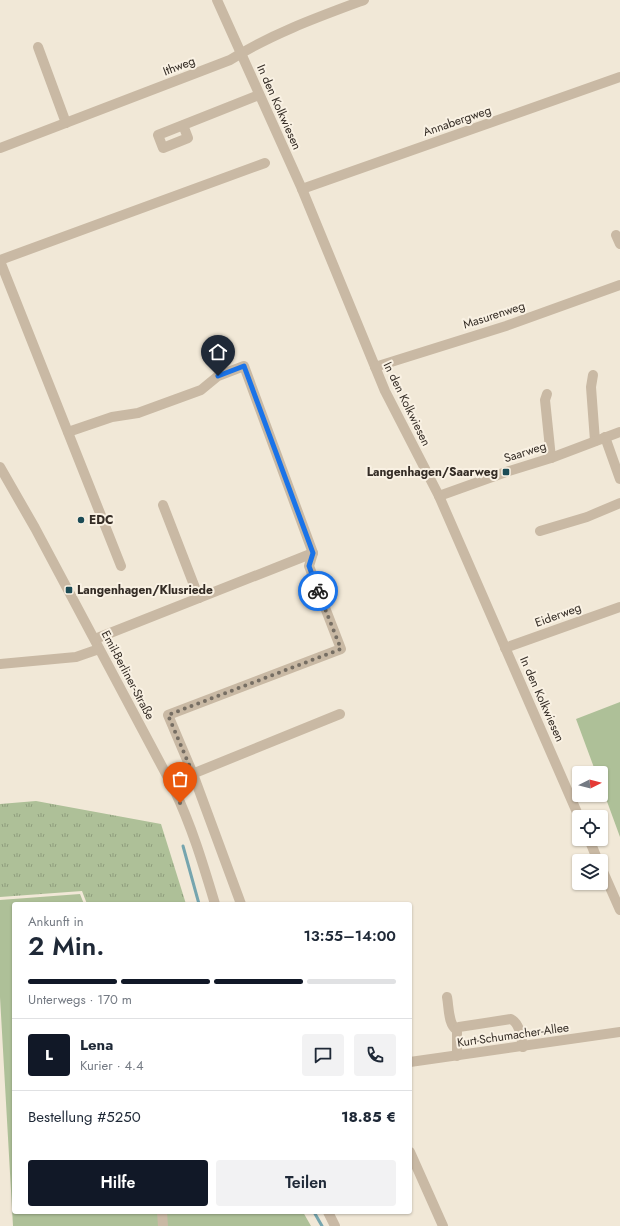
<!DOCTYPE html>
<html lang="de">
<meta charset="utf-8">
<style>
:root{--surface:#fff;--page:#f2f2f3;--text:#1f2937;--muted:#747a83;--line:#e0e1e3;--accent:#111827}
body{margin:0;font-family:Jost,sans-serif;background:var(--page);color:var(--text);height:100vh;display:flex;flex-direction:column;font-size:15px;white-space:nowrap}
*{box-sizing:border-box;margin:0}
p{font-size:13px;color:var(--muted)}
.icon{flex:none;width:22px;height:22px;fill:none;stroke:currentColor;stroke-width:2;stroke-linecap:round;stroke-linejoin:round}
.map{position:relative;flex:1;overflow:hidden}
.drawer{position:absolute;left:12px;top:902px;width:400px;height:312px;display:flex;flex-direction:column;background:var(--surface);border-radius:4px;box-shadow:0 1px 3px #0004}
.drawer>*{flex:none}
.needle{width:26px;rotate:84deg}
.fabs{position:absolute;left:572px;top:766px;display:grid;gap:8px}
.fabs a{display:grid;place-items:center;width:36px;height:36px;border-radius:4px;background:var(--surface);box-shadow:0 1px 3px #0004;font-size:20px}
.pin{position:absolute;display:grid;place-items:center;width:34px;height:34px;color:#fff;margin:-41px -17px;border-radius:50% 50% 50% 0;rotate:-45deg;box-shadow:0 0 4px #0007}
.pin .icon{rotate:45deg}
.courier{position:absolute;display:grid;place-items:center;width:40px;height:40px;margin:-20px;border:3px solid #1a73e8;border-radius:50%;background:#fff;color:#222;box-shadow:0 1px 5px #0007}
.summary em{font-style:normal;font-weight:600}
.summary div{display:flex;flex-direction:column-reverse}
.summary{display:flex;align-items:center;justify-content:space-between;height:68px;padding:0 16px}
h1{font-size:26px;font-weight:600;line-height:30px}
.bar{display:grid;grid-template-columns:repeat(4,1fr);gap:6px 4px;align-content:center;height:48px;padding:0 16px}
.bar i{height:5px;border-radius:3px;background:var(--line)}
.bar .on{background:var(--accent)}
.bar p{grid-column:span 4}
.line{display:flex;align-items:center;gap:10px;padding:0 16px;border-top:1px solid var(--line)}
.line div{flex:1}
.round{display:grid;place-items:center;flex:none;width:42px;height:42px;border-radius:4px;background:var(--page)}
.primary-button{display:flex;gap:8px;margin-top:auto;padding:8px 16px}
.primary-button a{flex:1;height:46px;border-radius:4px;background:var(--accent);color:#fff;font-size:16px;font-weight:600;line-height:46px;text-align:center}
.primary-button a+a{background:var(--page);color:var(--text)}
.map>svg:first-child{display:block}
.grass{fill:url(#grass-tufts)}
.pitch{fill:#aec098}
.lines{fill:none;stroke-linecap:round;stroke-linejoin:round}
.stream{stroke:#76a5ae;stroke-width:3}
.minor{stroke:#c9b9a4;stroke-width:10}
.done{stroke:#766e63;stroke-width:4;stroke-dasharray:0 7.2}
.route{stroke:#1a73e8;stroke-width:5}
.poi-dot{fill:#1b4b55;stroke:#f9f1e3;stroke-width:1.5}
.labels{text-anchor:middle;stroke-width:4;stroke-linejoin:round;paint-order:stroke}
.street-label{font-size:12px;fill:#342c25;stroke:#f9f1e3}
.poi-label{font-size:12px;font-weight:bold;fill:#342c25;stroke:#f9f1e3;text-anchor:start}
</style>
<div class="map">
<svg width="620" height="1226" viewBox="0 0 620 1226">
<defs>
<pattern id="grass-tufts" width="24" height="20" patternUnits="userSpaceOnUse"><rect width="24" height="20" fill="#aec098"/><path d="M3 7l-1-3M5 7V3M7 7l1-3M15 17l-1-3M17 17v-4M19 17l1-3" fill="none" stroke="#8e9c7c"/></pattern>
</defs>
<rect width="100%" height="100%" fill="#f1e8d7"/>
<path class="grass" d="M36,801L161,824L186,904H87L82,891L0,897V804Z"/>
<g class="pitch">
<path d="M620,702V837L601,785V773H596L576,719Z"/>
<path d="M80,894L84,904H14V1212H303L311,1226H13L0,997V900Z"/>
</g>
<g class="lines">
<g class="stream">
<path d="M183,846L199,904"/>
<path d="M314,1212L322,1226"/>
</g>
<g class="minor">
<path d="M217,0L302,189L385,391L439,496L579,817"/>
<path d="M38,47L66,123"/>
<path d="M183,125L188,138L163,148L158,135L259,95"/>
<path d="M0,148L230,60C271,34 318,17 364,0"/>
<path d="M302,189L620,77"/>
<path d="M616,235L620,244"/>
<path d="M0,260L265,163"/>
<path d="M0,261L121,566"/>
<path d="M375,367L506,326L620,285"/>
<path d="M593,375L591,387L595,441"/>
<path d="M547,394L545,400L551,458"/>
<path d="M68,432L112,417L138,413L201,390L218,376L244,366L313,553L309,566L341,649L168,715L193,774L241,904"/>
<path d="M605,437L620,479"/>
<path d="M0,467L35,528L174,789C192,827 203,864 215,904"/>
<path d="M439,496L506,472L551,458L620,432"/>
<path d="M163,505L199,598"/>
<path d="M540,531L587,517L620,503"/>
<path d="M95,639L313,553"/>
<path d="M505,648L620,607"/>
<path d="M0,664L76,657L99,649"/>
<path d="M170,783L340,714"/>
<path d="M589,839L598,861"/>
<path d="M601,867L620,910"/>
<path d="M447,997C449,1007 448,1025 457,1030"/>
<path d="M457,1056V1030L459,1027L511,1019C520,1024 521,1037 523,1047"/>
<path d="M410,1062L620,1032"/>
<path d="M410,1152L443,1226"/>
<path d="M162,1212L163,1226"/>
<path d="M328,1212L335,1226"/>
</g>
</g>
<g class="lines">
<path class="done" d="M180,803L170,782L193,774L168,715L341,649L318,591"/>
<path class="route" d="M218,376L244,366L313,553L309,566L318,591"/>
</g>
<g class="poi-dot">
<rect x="502" y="468" width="8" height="8" rx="2"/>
<circle cx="81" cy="520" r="4"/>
<rect x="65" y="586" width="8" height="8" rx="2"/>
</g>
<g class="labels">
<g class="street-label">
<text transform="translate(179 66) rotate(-21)" y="4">Ithweg</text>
<text transform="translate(279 107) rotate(66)" y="4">In den Kolkwiesen</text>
<text transform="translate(457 121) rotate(-19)" y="4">Annabergweg</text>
<text transform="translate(494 315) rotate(-18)" y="4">Masurenweg</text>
<text transform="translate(407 404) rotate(64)" y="4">In den Kolkwiesen</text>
<text transform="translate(525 452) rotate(-18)" y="4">Saarweg</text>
<text transform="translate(558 615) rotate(-20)" y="4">Eiderweg</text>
<text transform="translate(128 675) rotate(62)" y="4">Emil-Berliner-Straße</text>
<text transform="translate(542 699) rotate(66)" y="4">In den Kolkwiesen</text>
<text transform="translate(513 1035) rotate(-8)" y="4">Kurt-Schumacher-Allee</text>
</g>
<g class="poi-label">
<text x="498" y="476" text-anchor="end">Langenhagen/Saarweg</text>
<text x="89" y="524">EDC</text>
<text x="77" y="594">Langenhagen/Klusriede</text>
</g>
</g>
</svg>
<div class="fabs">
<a><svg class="needle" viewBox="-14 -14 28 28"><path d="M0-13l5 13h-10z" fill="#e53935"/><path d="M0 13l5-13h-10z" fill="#747a83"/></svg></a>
<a><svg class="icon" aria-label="locate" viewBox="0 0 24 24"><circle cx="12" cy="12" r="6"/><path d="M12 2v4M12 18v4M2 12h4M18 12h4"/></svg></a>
<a><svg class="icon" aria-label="layers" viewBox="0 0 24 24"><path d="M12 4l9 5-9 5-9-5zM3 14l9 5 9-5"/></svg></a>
</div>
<div class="pin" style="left:180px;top:803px;background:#ea580c"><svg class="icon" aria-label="bag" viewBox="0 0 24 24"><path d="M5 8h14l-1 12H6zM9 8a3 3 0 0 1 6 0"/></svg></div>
<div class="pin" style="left:218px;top:376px;background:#1f2937"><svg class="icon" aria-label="home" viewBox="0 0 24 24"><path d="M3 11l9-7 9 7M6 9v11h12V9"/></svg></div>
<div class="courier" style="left:318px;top:591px"><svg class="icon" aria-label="bike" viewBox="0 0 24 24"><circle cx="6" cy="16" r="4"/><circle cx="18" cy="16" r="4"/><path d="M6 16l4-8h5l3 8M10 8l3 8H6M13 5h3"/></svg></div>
<section class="drawer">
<div class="summary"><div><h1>2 Min.</h1><p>Ankunft in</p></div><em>13:55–14:00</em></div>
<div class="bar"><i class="on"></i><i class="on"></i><i class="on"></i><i></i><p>Unterwegs · 170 m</p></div>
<div class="line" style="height:72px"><b class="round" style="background:var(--accent);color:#fff">L</b><div><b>Lena</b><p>Kurier · 4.4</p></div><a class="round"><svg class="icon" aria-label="chat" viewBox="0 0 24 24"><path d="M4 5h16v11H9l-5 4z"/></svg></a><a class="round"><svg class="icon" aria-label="phone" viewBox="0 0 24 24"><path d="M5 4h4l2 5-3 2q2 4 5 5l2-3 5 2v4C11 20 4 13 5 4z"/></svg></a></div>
<div class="line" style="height:52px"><div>Bestellung #5250</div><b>18.85 €</b></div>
<div class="primary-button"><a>Hilfe</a><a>Teilen</a></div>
</section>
</div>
